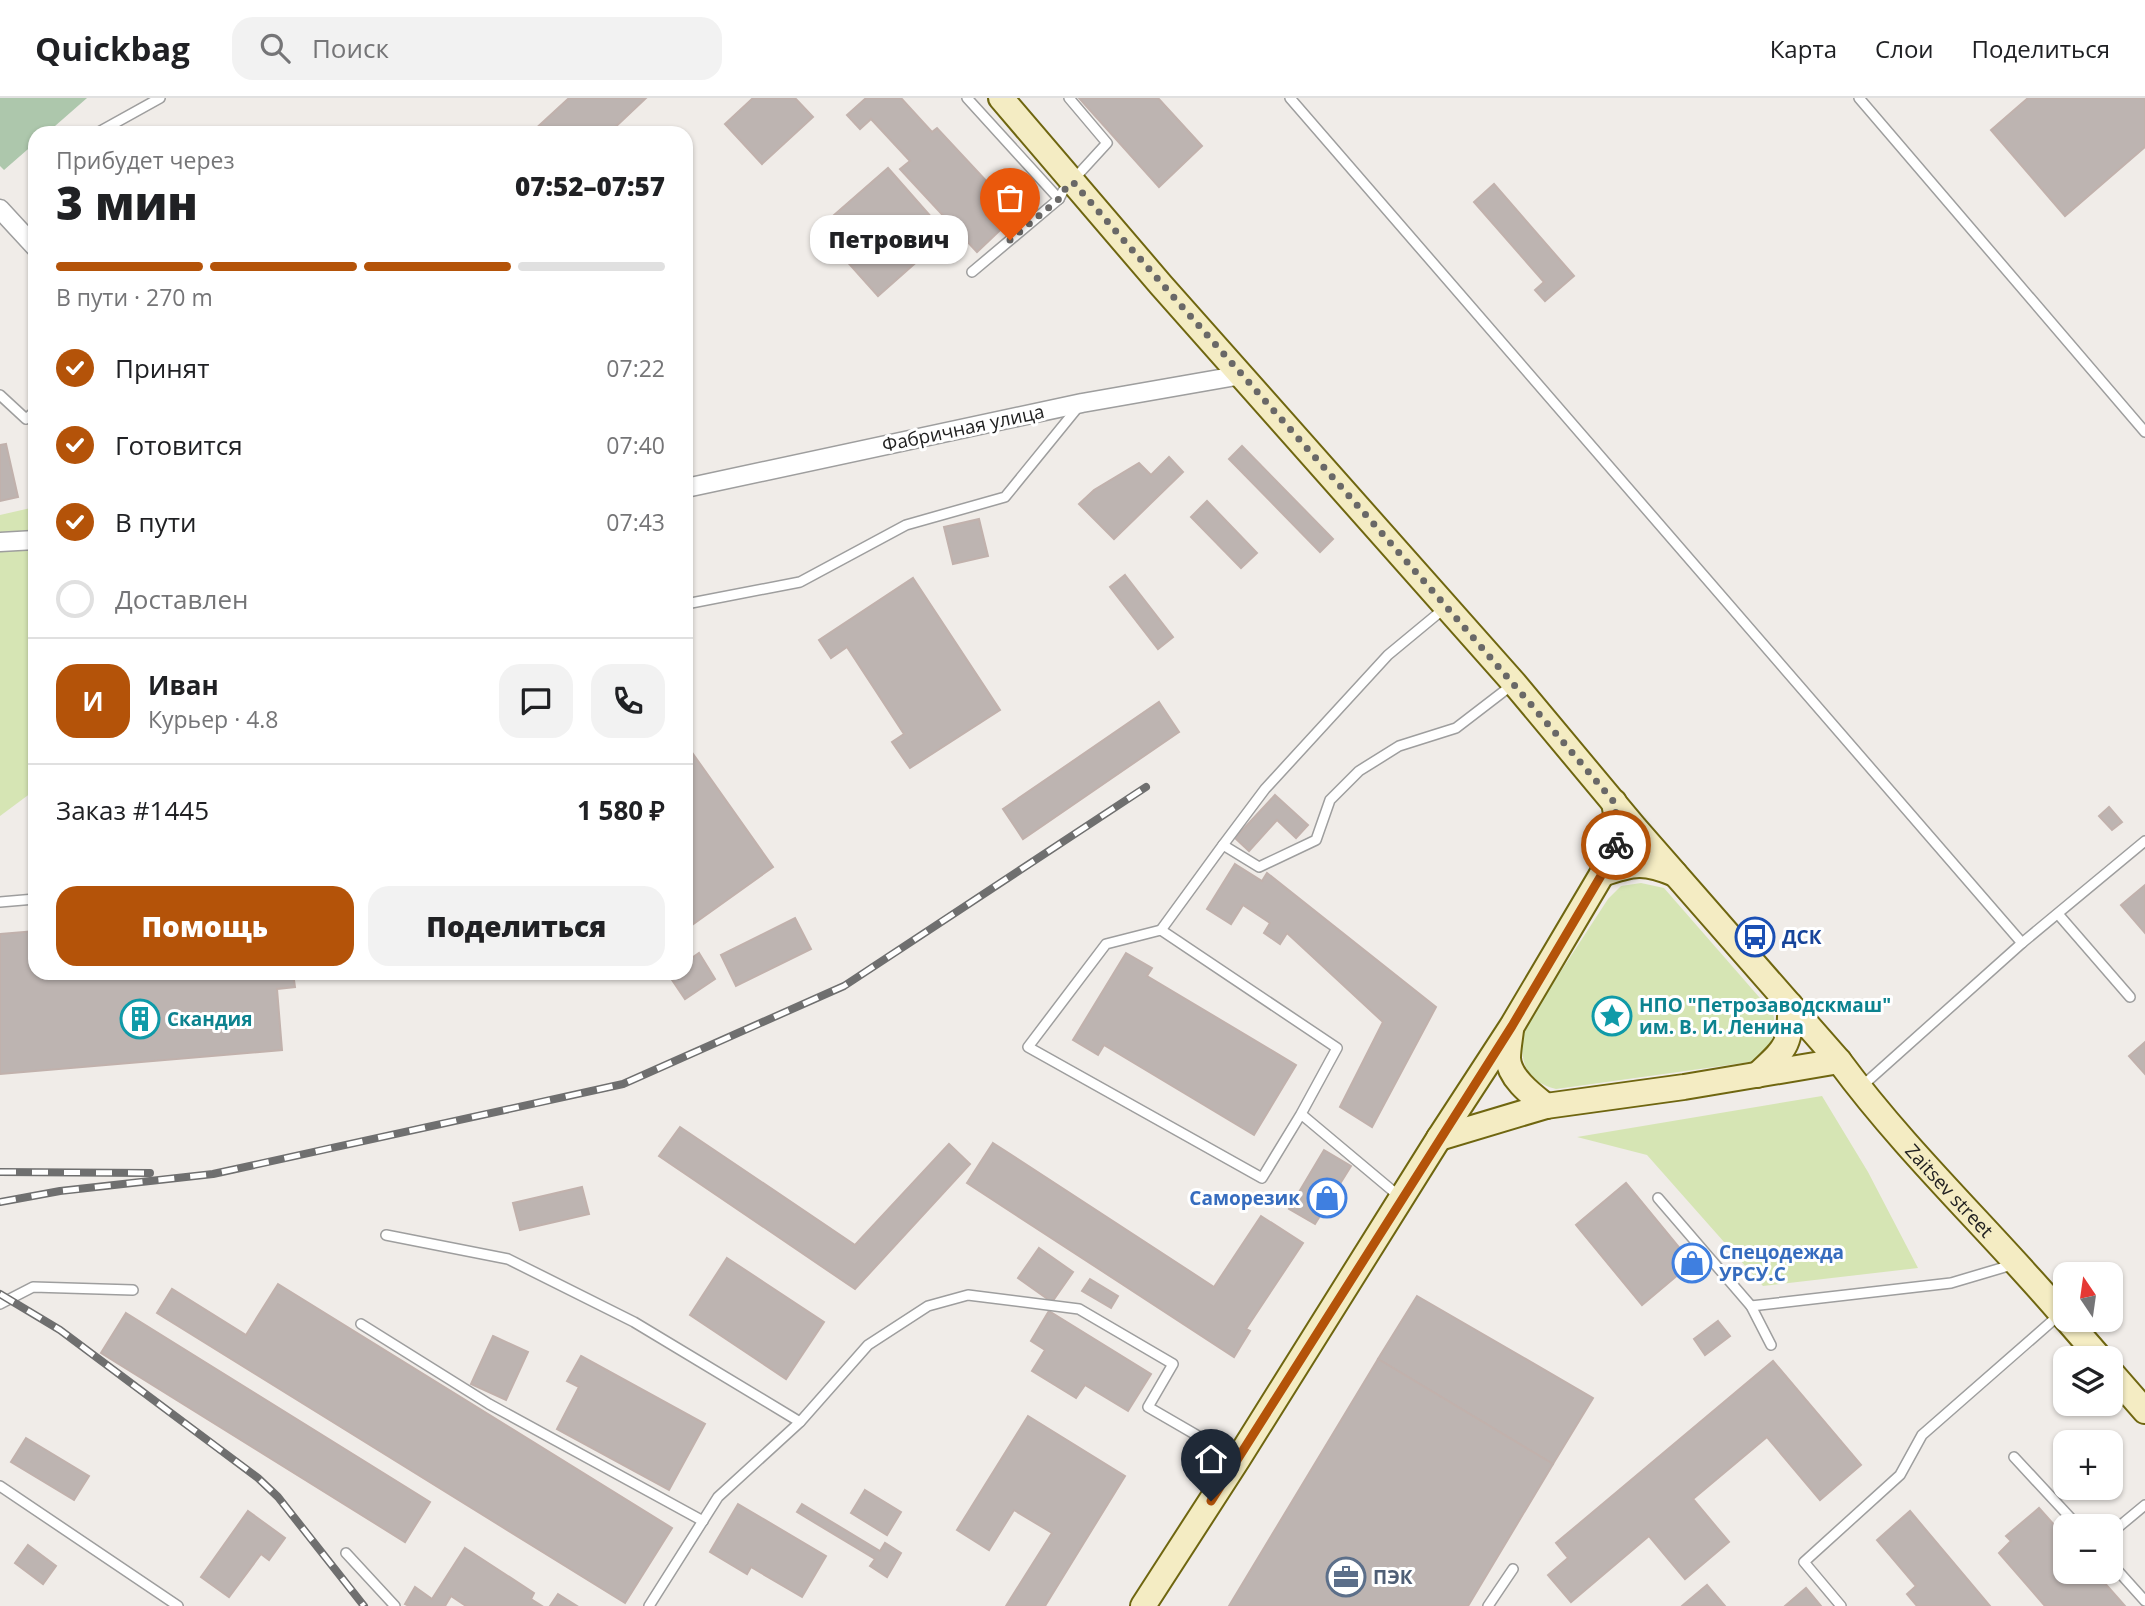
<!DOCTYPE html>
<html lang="ru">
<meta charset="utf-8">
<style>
:root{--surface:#fff;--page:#f2f2f2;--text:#202124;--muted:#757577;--line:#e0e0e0;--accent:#b45309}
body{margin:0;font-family:"Open Sans",sans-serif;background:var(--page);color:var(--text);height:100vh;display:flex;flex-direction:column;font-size:26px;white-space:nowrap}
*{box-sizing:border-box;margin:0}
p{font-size:23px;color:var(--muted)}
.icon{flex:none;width:38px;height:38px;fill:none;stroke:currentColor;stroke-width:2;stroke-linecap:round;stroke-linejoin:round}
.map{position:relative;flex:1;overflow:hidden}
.panel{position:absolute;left:28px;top:28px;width:665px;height:854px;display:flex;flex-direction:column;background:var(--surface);border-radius:21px;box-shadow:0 2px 5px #0004}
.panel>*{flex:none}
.needle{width:46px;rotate:347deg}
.fabs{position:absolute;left:2053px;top:1164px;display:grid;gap:14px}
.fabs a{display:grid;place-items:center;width:70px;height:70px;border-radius:14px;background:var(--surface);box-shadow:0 2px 5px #0004;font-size:35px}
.pin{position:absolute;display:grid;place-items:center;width:60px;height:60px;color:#fff;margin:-72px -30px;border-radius:50% 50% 50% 0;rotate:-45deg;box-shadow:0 0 7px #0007}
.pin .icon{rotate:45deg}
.courier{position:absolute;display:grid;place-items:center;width:70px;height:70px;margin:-35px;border:5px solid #b45309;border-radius:50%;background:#fff;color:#222;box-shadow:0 2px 9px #0007}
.bubble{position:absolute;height:49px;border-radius:21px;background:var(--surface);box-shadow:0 2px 5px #0004;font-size:23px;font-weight:800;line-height:49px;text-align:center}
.summary em{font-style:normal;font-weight:800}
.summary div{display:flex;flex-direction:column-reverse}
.summary{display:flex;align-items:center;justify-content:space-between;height:119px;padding:0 28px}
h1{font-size:46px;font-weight:800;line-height:52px}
.bar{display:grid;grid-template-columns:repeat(4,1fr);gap:10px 7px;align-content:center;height:84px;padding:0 28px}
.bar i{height:9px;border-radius:5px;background:var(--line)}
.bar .selected{background:var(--accent)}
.bar p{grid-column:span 4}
.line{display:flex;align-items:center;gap:18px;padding:0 28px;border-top:2px solid var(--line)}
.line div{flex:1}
.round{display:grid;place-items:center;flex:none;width:74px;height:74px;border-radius:21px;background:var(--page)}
ol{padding:0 28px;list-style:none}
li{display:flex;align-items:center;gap:21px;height:77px}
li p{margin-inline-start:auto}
li .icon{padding:7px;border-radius:50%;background:var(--accent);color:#fff;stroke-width:4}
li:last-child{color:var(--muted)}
li i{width:38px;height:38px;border:4px solid var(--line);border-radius:50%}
.primary-button{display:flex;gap:14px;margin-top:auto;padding:14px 28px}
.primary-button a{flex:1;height:80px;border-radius:21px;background:var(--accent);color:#fff;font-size:28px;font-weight:800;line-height:80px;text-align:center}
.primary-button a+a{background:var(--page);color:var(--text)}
header{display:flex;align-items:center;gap:42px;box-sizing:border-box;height:98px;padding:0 35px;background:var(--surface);border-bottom:2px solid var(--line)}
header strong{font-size:33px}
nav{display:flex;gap:38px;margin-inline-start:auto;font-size:24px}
.search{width:490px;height:63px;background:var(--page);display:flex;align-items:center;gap:18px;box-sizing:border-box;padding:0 24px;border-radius:21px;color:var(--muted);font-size:26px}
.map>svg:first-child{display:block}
.grass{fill:#d6e5b4}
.cemetery{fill:#adc7ac}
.building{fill:#bdb4b1;stroke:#c1b1ac;stroke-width:2}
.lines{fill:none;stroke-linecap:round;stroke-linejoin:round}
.lane-casing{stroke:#9e9e9e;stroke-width:12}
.street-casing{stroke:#9e9e9e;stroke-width:21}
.secondary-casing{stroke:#6f6610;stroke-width:28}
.lane{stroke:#fff;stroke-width:9}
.street{stroke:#fff;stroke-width:18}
.secondary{stroke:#f4ecc3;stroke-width:24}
.rail-casing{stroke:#6f6f6f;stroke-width:8}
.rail{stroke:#fff;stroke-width:5;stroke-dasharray:16;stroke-linecap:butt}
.done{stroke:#696867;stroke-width:7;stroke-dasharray:0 12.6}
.route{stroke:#b45309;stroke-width:9}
.labels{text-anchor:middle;stroke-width:6;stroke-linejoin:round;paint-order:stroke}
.street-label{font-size:19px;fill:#212121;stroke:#fff}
.transit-label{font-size:19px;font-weight:bold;fill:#164399;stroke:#fff;text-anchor:start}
.culture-label{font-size:19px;font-weight:bold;fill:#0d838f;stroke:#fff;text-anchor:start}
.shop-label{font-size:19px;font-weight:bold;fill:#366cbe;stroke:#fff;text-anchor:end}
.service-label{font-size:19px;font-weight:bold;fill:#4e5e75;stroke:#fff;text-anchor:start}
</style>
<header>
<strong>Quickbag</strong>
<div class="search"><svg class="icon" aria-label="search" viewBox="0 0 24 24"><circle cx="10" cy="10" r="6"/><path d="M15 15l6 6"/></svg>Поиск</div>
<nav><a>Карта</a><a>Слои</a><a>Поделиться</a></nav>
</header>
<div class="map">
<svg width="2145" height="1508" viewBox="0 0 2145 1508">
<rect width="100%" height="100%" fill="#f0ece8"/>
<g class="grass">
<path d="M35,409V692L0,718V417Z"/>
<path d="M1641,785L1664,790L1773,915C1778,938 1770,953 1750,964L1556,991C1523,982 1521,963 1522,933L1608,801L1621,788Z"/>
<path d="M1822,998L1868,1074L1918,1170L1763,1188L1647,1057L1577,1039Z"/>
</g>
<path class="cemetery" d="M0,0H87L47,35H35V45L4,72L0,68Z"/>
<g class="building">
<path d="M569,0H646L609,35H531Z"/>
<path d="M753,0H795L813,19L762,66L725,26Z"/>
<path d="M866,0H901L932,34L937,30L1017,116L977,154L900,71L910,63L871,21L860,31L847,17Z"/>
<path d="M1079,0H1158L1202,48L1159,89Z"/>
<path d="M2028,0H2145V49L2065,118L1991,32Z"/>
<path d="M888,70L947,137L878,198L818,131Z"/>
<path d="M1494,86L1574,178L1545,203L1535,192L1544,184L1474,104Z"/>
<path d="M6,346L18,399L0,403V347Z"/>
<path d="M1242,348L1333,441L1320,454L1229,361Z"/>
<path d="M1169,359L1183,374L1114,441L1079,406L1094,392L1139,365L1151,377Z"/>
<path d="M1207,403L1257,455L1241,470L1191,419Z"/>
<path d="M979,421L988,458L953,466L944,429Z"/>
<path d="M1125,477L1173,539L1158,551L1110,489Z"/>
<path d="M913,480L1000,612L910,670L892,644L904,636L847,549L831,560L819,542Z"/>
<path d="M1159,604L1179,634L1023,741L1003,711Z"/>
<path d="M686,646L773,769L689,829L686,825Z"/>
<path d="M1275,697L1308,727L1296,740L1277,722L1249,753L1235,740Z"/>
<path d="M2109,709L2122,724L2112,732L2099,718Z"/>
<path d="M1235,766L1262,783L1267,775L1436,909L1372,1029L1340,1009L1383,924L1287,835L1280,846L1264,835L1270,825L1243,807L1231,826L1207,811Z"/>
<path d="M2145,787V835L2121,807Z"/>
<path d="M795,820L811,851L736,888L721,857Z"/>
<path d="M35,833V875H293L295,889L277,891L282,952L0,976V836Z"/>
<path d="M699,855L715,881L685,901L668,876L686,875V864Z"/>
<path d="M1126,855L1152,870L1147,878L1296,967L1254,1037L1104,947L1098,957L1073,942Z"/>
<path d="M2145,944V976L2129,958Z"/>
<path d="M680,1029L855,1147L949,1046L970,1066L855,1191L659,1058Z"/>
<path d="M993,1045L1214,1189L1261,1118L1303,1145L1246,1231L1250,1233L1234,1259L967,1085Z"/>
<path d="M1324,1052L1351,1068L1315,1126L1289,1111Z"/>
<path d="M1626,1085L1692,1165L1642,1207L1576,1127Z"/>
<path d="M582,1089L589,1116L520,1132L513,1105Z"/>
<path d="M1039,1150L1073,1174L1052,1204L1018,1180Z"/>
<path d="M727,1160L824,1224L786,1281L690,1217Z"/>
<path d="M1090,1181L1118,1198L1111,1210L1082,1193Z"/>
<path d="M278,1186L672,1430L625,1505L157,1215L172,1191L246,1237Z"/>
<path d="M1417,1198L1593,1300L1553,1366L1378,1261Z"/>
<path d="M1049,1213L1151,1276L1128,1313L1085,1287L1076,1300L1032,1273L1045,1252L1031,1243Z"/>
<path d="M126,1215L430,1404L405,1444L101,1255Z"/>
<path d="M1718,1223L1730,1238L1705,1257L1694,1241Z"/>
<path d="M493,1238L528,1254L506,1302L471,1286Z"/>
<path d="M581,1258L705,1326L669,1392L557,1331L579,1289L567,1283Z"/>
<path d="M1378,1261L1553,1366L1468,1508H1229Z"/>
<path d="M1773,1263L1861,1367L1820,1402L1767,1339L1693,1401L1729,1444L1685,1481L1649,1438L1571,1504L1548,1477L1568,1460L1556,1445Z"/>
<path d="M1028,1318L1125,1378L1045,1508H1006L1052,1435L1014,1412L989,1452L957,1432Z"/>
<path d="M26,1340L89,1378L74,1402L11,1364Z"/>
<path d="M865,1392L901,1414L887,1437L851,1415Z"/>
<path d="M738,1406L826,1458L802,1499L751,1469L747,1476L710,1454Z"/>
<path d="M802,1406L880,1453L885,1445L901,1455L887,1479L870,1468L875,1461L797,1414Z"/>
<path d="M2039,1410L2065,1439V1474H2095L2125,1508H2045L1999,1455L2011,1443L2006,1438Z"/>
<path d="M248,1413L285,1440L269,1462L261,1456L229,1499L201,1479Z"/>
<path d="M1910,1413L1990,1508H1917L1907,1496L1916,1488L1877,1442Z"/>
<path d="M28,1447L56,1468L43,1486L15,1465Z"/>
<path d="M465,1450L534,1495L531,1501L542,1508H466L451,1498L445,1508H409L405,1506L415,1489L432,1501Z"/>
<path d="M1707,1487L1725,1508H1682Z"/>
<path d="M1806,1490L1821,1508H1785Z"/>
<path d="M558,1496L577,1508H550Z"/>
</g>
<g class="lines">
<defs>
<g id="lane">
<path d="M967,0L1059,101"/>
<path d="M1290,0L2022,845"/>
<path d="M1859,0L2145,334"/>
<path d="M97,35L160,0"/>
<path d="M972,174L1059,101L1063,93L1107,45L1069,0"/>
<path d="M0,297L26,321L35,313"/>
<path d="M686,506L800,484L906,427L1005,399L1079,308"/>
<path d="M1223,747L1265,691L1388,557L1446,509"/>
<path d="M0,804L35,801"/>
<path d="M2058,816L2130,899"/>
<path d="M1161,832L1223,747L1259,769L1316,742L1330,702L1359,673L1399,648L1456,630L1512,587"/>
<path d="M1861,989L2022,845L2145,743"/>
<path d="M1301,1016L1337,950L1161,832L1106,846L1028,949L1262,1080L1301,1016L1400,1099"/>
<path d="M1658,1100L1751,1208L1771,1247"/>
<path d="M386,1137L508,1161L634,1224L800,1324"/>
<path d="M0,1206L33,1189L133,1192"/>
<path d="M1751,1208L1951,1185L2015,1166"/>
<path d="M361,1226L489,1306L703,1423"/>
<path d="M2014,1359L2078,1428"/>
<path d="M0,1388L178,1508"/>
<path d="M2110,1436L2145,1407"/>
<path d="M346,1455L395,1508"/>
<path d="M2110,1464L2145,1503"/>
<path d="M649,1508L718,1399L800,1324L868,1247L928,1208L968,1197L1079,1211L1173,1266L1148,1309L1236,1360"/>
<path d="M1488,1508L1513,1471"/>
<path d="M1841,1508L1804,1464L1900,1377L1922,1337L2059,1217"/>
</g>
<g id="street">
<path d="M0,111L35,149"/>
<path d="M686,390L1082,305L1242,277"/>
<path d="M0,444L35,442"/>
</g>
<g id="secondary">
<path id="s1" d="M1001,0L1161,187L1514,585L1635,730L1839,963C1907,1055 1991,1133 2065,1220"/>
<path d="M1602,776C1634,765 1644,763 1675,776"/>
<path d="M1511,932C1510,941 1508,951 1508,960C1509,980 1532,997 1546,1008"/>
<path d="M1757,977C1786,950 1791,948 1790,907"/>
<path d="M1439,1040L1546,1008L1684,989L1839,963"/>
<path d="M2067,1222L2100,1260"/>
<path d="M2110,1273L2145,1313"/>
<path d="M1143,1508L1238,1361L1439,1040L1512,928L1602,776L1616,747L1618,728L1614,704"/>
</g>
</defs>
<use href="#lane" class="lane-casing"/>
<use href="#street" class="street-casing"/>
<use href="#secondary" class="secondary-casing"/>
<use href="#lane" class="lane"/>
<use href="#street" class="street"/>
<use href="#secondary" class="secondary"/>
<defs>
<g id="rail">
<path d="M0,1074L150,1075"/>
<path d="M0,1104L60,1093L213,1076L623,986L844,888L1146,689"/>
<path d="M0,1196L60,1232L258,1380L278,1399L364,1508"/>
</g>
</defs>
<use href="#rail" class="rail-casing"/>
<use href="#rail" class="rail"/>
</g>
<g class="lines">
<path class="done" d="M1010,142L1059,101L1063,93L1073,84C1253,291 1437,494 1614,704L1618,728L1616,747"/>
<path class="route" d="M1211,1403L1512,928L1602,776L1616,747"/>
</g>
<defs>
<symbol id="bus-ring" viewBox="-11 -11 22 22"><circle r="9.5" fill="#fff" stroke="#1a4fb4" stroke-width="1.5"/><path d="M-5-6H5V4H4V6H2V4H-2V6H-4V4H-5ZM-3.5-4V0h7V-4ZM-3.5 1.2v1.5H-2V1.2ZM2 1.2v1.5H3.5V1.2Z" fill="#1a4fb4"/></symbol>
<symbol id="sight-ring" viewBox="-11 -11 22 22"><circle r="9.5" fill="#fff" stroke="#0f9aa8" stroke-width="1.5"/><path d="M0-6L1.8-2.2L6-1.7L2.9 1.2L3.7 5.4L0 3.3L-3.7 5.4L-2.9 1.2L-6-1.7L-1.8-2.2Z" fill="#0f9aa8"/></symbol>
<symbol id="building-ring" viewBox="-11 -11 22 22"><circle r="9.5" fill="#fff" stroke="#0f9aa8" stroke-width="1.5"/><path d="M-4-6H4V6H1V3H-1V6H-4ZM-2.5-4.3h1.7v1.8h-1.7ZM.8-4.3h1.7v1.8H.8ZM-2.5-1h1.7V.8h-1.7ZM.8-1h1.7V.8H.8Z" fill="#0f9aa8"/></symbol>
<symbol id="shop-ring" viewBox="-11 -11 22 22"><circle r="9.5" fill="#fff" stroke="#3f7fe0" stroke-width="1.5"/><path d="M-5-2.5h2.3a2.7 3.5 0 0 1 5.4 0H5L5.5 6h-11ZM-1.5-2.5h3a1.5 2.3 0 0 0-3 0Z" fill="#3f7fe0"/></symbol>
<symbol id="office-ring" viewBox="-11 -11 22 22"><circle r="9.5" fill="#fff" stroke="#5c6f8a" stroke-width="1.5"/><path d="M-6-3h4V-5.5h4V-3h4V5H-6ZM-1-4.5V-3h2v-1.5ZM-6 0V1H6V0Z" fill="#5c6f8a"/></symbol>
</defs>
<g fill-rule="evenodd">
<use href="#bus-ring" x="1733" y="817" width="44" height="44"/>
<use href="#sight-ring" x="1590" y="896" width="44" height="44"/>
<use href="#building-ring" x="118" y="899" width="44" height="44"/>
<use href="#shop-ring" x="1305" y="1078" width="44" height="44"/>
<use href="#shop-ring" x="1670" y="1143" width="44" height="44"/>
<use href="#office-ring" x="1324" y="1457" width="44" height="44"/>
</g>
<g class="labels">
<g class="street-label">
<text transform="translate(963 330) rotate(-12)" y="7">Фабричная улица</text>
<text dy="7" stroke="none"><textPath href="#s1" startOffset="1447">Zaitsev street</textPath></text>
</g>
<g class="transit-label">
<text x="1782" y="846">ДСК</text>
</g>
<g class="culture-label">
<text x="1639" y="914">НПО "Петрозаводскмаш"<tspan x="1639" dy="22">им. В. И. Ленина</tspan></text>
<text x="167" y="928">Скандия</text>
</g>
<g class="shop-label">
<text x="1300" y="1107">Саморезик</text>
<text x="1719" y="1161" text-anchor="start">Спецодежда<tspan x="1719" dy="22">УРСУ.С</tspan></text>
</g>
<g class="service-label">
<text x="1373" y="1486">ПЭК</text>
</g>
</g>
</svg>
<div class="fabs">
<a><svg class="needle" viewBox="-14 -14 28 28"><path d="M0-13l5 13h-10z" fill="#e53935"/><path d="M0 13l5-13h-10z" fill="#757577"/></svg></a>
<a><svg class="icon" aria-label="layers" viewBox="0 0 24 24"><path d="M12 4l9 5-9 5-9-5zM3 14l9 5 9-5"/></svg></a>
<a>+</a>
<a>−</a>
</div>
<div class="pin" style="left:1010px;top:142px;background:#ea580c"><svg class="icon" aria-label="bag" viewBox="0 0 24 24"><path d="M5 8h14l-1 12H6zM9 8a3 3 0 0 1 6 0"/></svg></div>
<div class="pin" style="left:1211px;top:1403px;background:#1f2937"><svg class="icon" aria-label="home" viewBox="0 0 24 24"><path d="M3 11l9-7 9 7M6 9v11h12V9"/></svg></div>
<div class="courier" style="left:1616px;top:747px"><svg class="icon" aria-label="bike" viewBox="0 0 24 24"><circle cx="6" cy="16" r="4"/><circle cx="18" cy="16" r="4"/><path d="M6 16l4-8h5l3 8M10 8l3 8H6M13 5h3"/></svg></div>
<div class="bubble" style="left:810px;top:117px;width:158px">Петрович</div>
<section class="panel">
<div class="summary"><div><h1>3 мин</h1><p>Прибудет через</p></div><em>07:52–07:57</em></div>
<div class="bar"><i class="selected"></i><i class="selected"></i><i class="selected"></i><i></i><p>В пути · 270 m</p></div>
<ol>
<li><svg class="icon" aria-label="check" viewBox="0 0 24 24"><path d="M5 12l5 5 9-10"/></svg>Принят<p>07:22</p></li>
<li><svg class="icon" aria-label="check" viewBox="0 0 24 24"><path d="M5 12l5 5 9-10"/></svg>Готовится<p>07:40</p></li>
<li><svg class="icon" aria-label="check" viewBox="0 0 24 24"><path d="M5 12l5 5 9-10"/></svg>В пути<p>07:43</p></li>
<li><i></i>Доставлен</li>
</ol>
<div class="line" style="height:126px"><b class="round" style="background:var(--accent);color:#fff">И</b><div><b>Иван</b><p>Курьер · 4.8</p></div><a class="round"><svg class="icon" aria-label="chat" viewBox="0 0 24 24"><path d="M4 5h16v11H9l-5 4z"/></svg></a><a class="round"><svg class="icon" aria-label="phone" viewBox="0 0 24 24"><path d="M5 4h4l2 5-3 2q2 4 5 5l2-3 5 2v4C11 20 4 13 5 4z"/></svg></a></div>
<div class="line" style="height:91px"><div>Заказ #1445</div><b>1 580 ₽</b></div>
<div class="primary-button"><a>Помощь</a><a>Поделиться</a></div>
</section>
</div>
